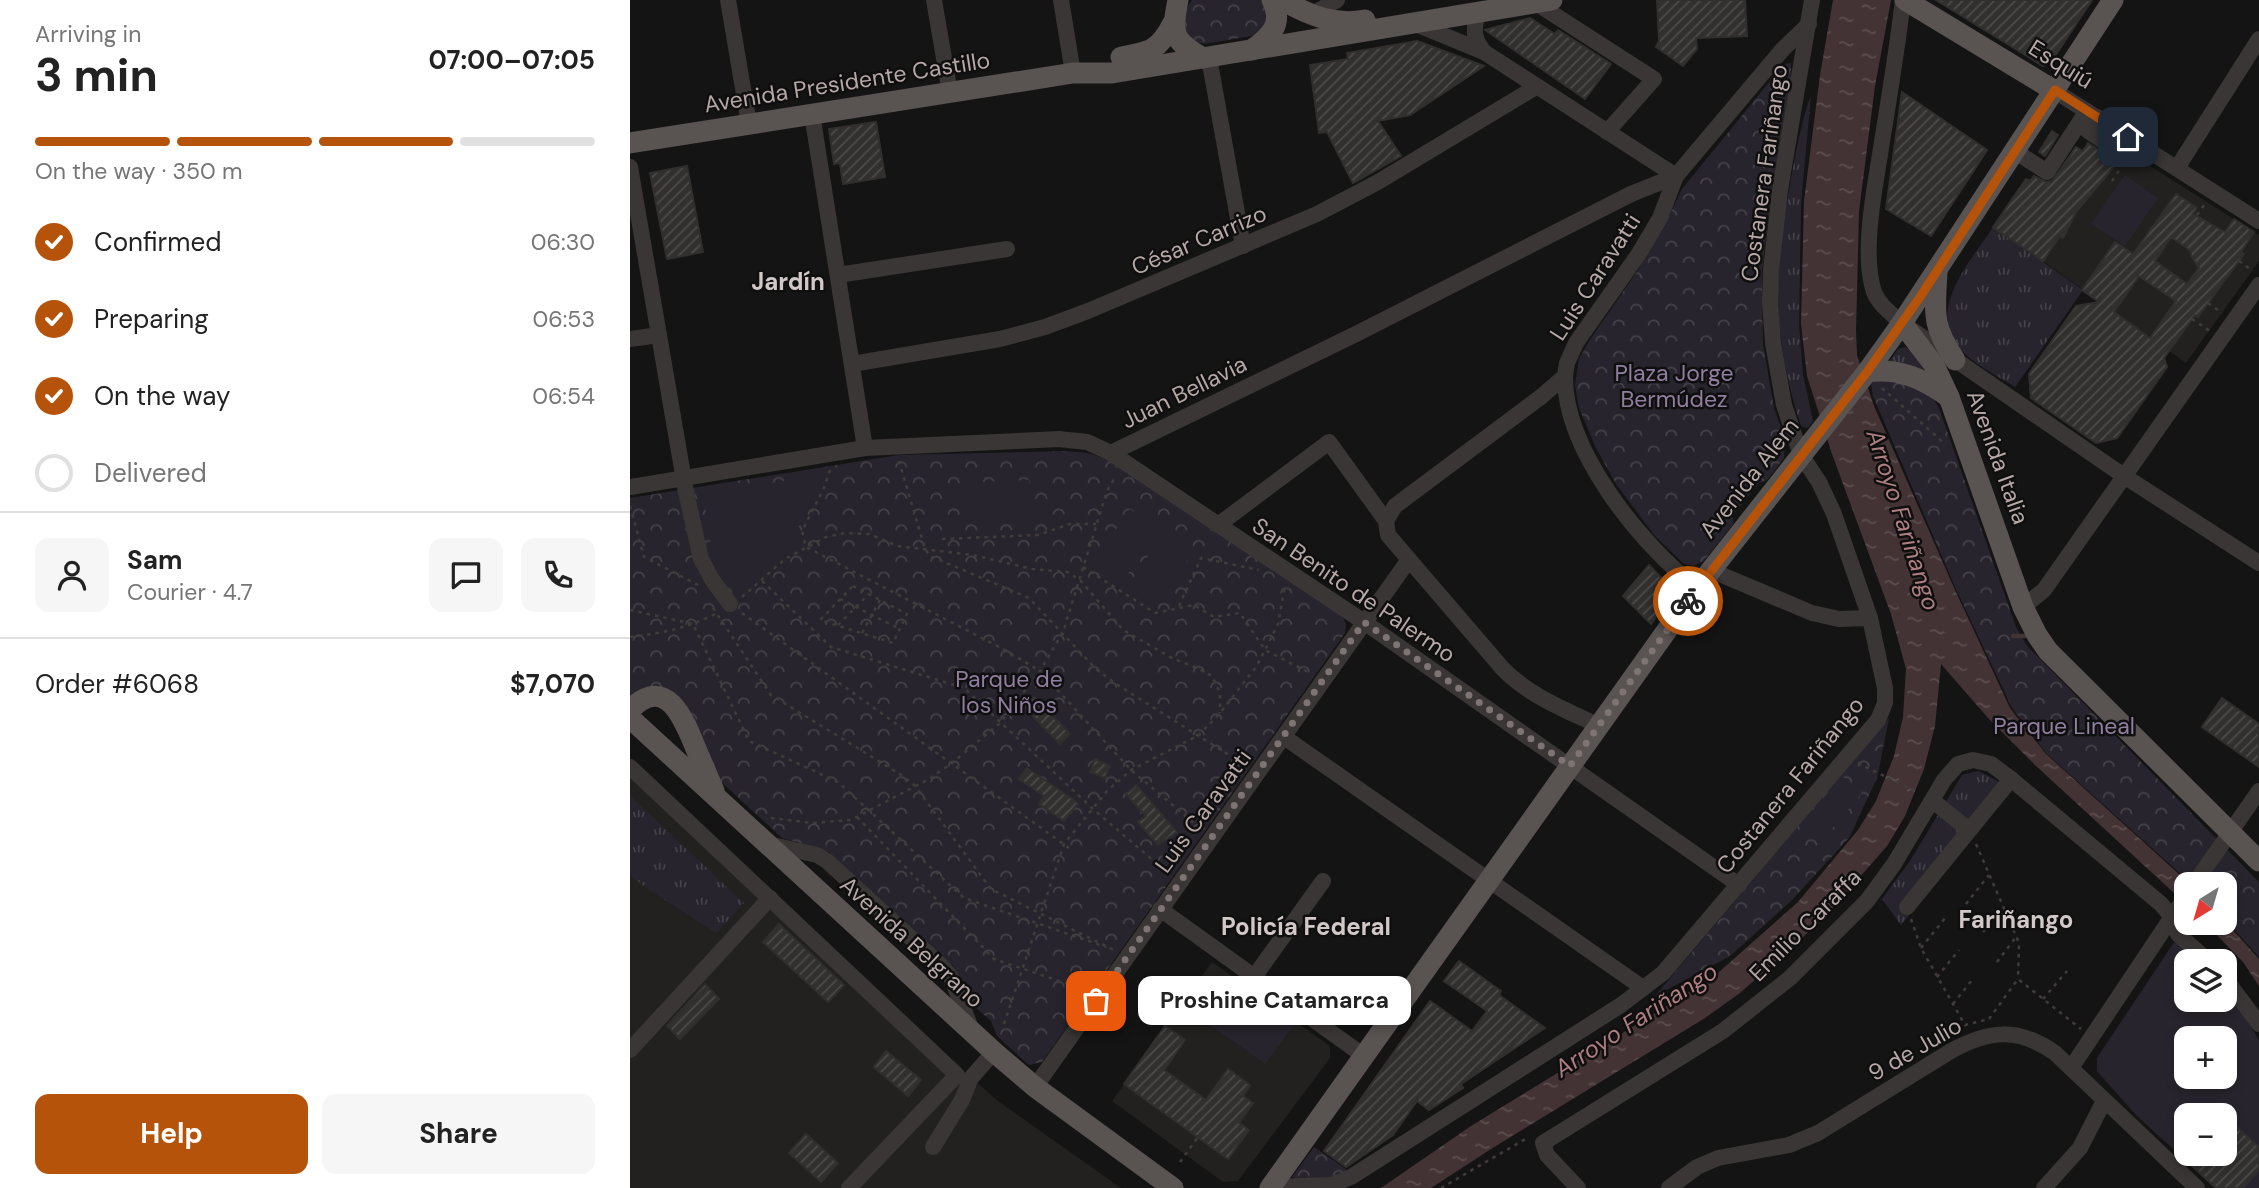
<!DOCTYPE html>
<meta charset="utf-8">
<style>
:root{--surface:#fff;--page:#f6f6f6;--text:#222;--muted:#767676;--line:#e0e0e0;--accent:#b45309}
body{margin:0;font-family:"DM Sans",sans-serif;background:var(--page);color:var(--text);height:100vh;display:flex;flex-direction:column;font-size:26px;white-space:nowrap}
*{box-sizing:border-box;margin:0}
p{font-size:23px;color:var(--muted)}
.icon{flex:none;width:38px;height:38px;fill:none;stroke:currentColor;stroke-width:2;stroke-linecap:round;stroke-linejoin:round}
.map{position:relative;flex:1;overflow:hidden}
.sheet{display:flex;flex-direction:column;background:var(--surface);width:630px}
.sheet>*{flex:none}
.needle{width:46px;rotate:217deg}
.buttons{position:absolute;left:1544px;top:872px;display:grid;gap:14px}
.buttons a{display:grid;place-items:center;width:63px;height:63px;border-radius:14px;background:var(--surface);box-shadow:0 4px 10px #0003;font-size:35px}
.pin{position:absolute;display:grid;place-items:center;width:60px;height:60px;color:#fff;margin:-30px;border-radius:14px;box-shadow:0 4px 10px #0006}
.courier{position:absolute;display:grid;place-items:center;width:70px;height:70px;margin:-35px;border:5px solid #b45309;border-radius:50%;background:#fff;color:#222;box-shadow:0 2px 9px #0007}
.bubble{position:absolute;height:49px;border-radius:14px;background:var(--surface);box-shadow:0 4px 10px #0003;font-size:23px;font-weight:700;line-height:49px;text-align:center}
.head em{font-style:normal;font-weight:700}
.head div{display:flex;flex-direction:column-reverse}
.head{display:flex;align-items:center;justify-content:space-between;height:119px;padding:0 35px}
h1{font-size:46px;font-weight:700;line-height:52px}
.bar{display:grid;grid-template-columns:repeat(4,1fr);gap:10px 7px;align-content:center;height:84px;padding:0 35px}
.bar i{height:9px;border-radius:5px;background:var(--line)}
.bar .current{background:var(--accent)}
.bar p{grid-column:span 4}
.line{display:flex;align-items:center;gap:18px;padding:0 35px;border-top:2px solid var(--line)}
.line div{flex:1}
.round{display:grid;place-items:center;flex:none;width:74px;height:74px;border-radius:14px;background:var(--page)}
ol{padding:0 35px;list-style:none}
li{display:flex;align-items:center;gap:21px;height:77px}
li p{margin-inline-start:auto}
li .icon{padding:7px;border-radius:50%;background:var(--accent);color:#fff;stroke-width:4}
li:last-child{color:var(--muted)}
li i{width:38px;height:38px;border:4px solid var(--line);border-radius:50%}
.cta{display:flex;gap:14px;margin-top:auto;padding:14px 35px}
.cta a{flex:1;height:80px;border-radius:14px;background:var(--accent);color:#fff;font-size:28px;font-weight:700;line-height:80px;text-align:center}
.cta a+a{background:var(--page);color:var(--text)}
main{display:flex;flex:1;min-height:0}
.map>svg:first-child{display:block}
.built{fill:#222120}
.grass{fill:url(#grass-tufts)}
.park{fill:url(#park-crowns)}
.pitch{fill:#28242d;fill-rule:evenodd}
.water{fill:url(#water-ripples)}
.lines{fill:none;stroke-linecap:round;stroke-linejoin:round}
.stream{stroke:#433335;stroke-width:4.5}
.building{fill:url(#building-hatch);stroke:#312f2e;stroke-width:2;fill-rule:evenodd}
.path{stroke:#413c3b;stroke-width:2.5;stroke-dasharray:3.5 5;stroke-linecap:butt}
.minor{stroke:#3a3635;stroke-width:16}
.major{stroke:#595351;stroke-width:21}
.done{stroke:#7d7473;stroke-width:7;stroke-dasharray:0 12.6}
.route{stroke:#b45309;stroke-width:9}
.labels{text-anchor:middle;stroke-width:5;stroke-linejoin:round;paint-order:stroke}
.street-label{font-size:23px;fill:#b5a8a6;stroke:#100f0f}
.park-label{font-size:23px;fill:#8f7e9f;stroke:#100f0f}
.neighbourhood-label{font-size:24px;font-weight:bold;fill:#d1c9c7;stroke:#100f0f}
.water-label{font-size:24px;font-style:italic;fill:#ae7e83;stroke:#100f0f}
</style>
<main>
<section class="sheet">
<div class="head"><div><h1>3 min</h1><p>Arriving in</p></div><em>07:00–07:05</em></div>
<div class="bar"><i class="current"></i><i class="current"></i><i class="current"></i><i></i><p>On the way · 350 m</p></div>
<ol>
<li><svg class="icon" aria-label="check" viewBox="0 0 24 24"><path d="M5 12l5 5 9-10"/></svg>Confirmed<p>06:30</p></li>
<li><svg class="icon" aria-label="check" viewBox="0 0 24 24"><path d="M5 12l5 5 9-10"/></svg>Preparing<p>06:53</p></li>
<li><svg class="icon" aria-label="check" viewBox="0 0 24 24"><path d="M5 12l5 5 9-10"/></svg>On the way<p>06:54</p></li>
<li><i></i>Delivered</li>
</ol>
<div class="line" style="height:126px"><a class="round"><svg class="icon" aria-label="person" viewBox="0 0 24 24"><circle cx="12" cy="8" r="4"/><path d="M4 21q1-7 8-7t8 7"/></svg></a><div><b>Sam</b><p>Courier · 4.7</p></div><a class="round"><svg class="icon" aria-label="chat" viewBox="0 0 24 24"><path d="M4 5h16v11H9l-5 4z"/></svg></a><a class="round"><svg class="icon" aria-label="phone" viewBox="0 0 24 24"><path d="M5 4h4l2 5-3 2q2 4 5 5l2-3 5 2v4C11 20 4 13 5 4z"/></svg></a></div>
<div class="line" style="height:91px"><div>Order #6068</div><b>$7,070</b></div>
<div class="cta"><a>Help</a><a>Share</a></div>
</section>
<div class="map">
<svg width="1629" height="1188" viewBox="0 0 1629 1188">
<defs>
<pattern id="grass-tufts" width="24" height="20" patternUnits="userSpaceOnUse" patternTransform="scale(1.75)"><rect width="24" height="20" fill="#28242d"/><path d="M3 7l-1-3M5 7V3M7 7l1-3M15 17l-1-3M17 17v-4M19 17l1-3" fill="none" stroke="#454148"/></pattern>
<pattern id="park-crowns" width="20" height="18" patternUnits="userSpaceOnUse" patternTransform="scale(1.75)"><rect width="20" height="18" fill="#28242d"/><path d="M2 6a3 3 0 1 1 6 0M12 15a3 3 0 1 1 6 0" fill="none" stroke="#454148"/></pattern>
<pattern id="water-ripples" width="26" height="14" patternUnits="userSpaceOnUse" patternTransform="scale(1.75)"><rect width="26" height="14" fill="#433335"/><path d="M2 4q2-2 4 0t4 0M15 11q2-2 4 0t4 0" fill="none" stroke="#5c4e4f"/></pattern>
<pattern id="building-hatch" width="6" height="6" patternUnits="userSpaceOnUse" patternTransform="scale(1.75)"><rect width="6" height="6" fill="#31302f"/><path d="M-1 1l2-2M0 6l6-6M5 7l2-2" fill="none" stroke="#4d4b4a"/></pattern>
</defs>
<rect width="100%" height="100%" fill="#151414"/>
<g class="built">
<path d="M1506,157L1629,235V261L1556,363L1413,261L1430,236L1433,238L1446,212L1491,159L1500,165Z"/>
<path d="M0,758L331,1069L368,1101L491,1188H0Z"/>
<path d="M582,962L700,1046V1058L608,1181L593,1182L482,1101Z"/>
</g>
<g class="grass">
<path d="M1181,95L1171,204L1169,325L1173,374L1183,421L1178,428L1171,426C1158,386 1149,343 1148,300C1147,257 1155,211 1163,168C1168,143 1172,119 1181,95Z"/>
<path d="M1363,227L1453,290L1385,387C1369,377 1350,367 1336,355C1291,314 1339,264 1363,227Z"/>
<path d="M1275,347L1281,351L1298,376L1257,365L1268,349Z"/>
<path d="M1348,771L1366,780L1381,792L1271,925L1252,899L1280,861L1332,775Z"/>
<path d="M0,796L114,903L86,933L12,885L0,874Z"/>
</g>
<g class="park">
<path d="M562,0H633L639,20L627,35L574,44C550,38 548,18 562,0Z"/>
<path d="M1161,63V79L1142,189L1132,271V302L1133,344L1144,408L1155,439L1154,458L1137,480L1129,483L1103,515V524L1074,561L1064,566L1054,564L1025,536L986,484L966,448L949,408L945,385L949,359L959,341L1008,270L1039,216L1052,189L1154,64Z"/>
<path d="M1253,375L1301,395L1309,408L1386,627L1397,646L1629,882V957L1594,918V884H1562L1417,754L1382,708L1326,589L1243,396L1241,383Z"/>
<path d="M435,451L458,453L479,460L713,617L716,625L715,633L412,1062L399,1065L367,1036L361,1021L333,996L323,965L199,852L152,838L90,781L49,701L0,698V498L269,455Z"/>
<path d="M1259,718L1247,778L1219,838L1161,901L1100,956L1025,996Z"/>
<path d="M684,1147L720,1172C701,1179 682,1183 662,1177Z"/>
</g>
<g class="pitch">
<path d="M1495,175L1528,198L1495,246L1461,224Z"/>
<path d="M194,474C177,523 151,556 113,589L82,552L74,500L80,494Z"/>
<path d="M399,480L401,517L332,521L330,483Z"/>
<path d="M500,509L529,529L491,584L462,564Z"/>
<path d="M534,533L563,552L525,608L496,588Z"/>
<path d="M1212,776L1232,793L1196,836L1176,819Z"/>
<path d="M1545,941L1568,961H1556V999H1594V989L1607,1004L1629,1040V1188H1586L1506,1115L1467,1071V1058ZM1556,1038H1594V1076H1556ZM1556,1115H1594V1153H1556Z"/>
<path d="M603,977L666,1022L635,1064L573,1020Z"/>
</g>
<g class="water">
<path d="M1203,0H1261L1245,86L1229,211L1226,331L1227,355L1244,406L1325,590L1380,708L1416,754L1560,884H1556V904L1405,765L1359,719L1311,664L1305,726L1294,769L1275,816L1257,846L1191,921L1110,993L1075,1018L861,1149L801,1188H751L841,1126L1048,999L1089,972L1168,902L1228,830L1246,801L1264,756L1273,717L1276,669L1261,614L1202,454L1177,376L1171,324L1174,201L1190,75Z"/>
<path d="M1594,920L1629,959V986L1613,962L1574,922H1594Z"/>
</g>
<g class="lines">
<path class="stream" d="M1383,636H1399"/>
</g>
<g class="building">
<path d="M1027,0H1115L1117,36L1066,38L1067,49L1053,66L1026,47L1029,41Z"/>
<path d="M1306,0H1462L1421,62L1413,66Z"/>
<path d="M900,18L925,34L928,30L981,64L955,99L855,30Z"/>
<path d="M787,41L854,66L780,115L748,121L771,156L723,183L697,132L689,133L680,65L718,59L717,53Z"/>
<path d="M1272,92L1357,150L1301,236L1256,209Z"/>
<path d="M246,122L255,177L213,184L210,163L204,164L199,129Z"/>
<path d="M1422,131L1428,135L1415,156L1409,152Z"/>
<path d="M1458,143L1488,162L1446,212L1433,238L1430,236L1413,261L1363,227L1396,179L1400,181L1404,176L1416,182L1422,181L1446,147L1453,151Z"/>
<path d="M57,166L73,252L37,259L20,173Z"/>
<path d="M1546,194L1567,208L1563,214L1595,232L1604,219L1624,232L1611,252L1614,254L1568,317L1565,315L1534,358L1537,367L1487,438L1466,443L1401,398L1399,374L1446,306L1469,302L1452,290L1485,242L1503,254ZM1541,237L1561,251V256L1569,268L1557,284L1525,261ZM1509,276L1546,301L1520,338L1484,312Z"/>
<path d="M1019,565L1044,591L1021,624L993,596Z"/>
<path d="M404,697L440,734L430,744L394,707Z"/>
<path d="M1592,698L1629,724V767L1572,727Z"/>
<path d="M465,759L480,766L475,778L460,772Z"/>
<path d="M397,768L448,803L434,821L409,804L414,796L389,779Z"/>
<path d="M506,785L547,832L528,845L508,822L516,816L496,794Z"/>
<path d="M149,924L214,985L198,1002L133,942Z"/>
<path d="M829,961L871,991L869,995L915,1028L831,1084L833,1088L799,1110L787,1101L763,1135L716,1167L694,1151L800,1001L842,1031L857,1011L814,981Z"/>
<path d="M75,984L89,999L50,1039L37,1026Z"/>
<path d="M535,1026L555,1040L534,1070L576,1100L598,1069L620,1085L613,1096L623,1103L609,1123L619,1130L598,1159L494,1084Z"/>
<path d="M256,1051L291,1080L278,1096L244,1067Z"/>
<path d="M1594,1115L1629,1147V1170L1613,1188H1586L1548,1153H1594Z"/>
<path d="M176,1134L208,1163L191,1182L159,1153Z"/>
</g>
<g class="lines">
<g class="path">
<path d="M1482,181L1492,166"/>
<path d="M1567,215L1575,204"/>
<path d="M1609,261L1623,271"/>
<path d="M1578,303L1592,313"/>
<path d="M1562,319L1580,331"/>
<path d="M1252,388L1315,444"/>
<path d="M269,461L295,549L300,556L399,598L466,669L486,684L615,765"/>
<path d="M200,470L193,490L172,531L176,547L375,650L410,671L501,770L571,829"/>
<path d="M0,506L14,557L68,585"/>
<path d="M312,539L408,535L440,524H466"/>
<path d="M453,567L525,613L564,605L584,617L610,613L635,650L680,673"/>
<path d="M132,581L201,647L334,688L462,808L539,874"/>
<path d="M223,586L277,614L263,643L190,620Z"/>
<path d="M112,597L155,559L196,537L215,533L239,534L268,546L343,555L402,569L437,572L450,580L493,630L542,658L569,669L582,676L590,693V713"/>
<path d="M210,599L270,629"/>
<path d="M549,606L571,558L629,570"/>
<path d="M83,608L141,695L273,776L285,786L361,889L486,951"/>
<path d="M0,610L63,624L119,741L208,782L334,898L476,947"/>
<path d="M112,613L439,848"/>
<path d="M208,625L239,594"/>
<path d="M232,633L250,600"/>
<path d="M0,637C33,633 59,628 89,612"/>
<path d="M1228,763L1288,793"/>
<path d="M227,817L364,959L456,990"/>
<path d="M141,818L182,823L221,820L299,779L322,763L370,723L410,671L433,632L477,491L486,476"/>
<path d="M1346,844L1389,943L1388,979"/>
<path d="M1336,904L1359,875"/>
<path d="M1281,919L1291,948L1335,1025L1359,1019"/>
<path d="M1353,932L1373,907"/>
<path d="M1291,948L1316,917"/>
<path d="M1367,962L1386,937"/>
<path d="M1307,977L1329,950"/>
<path d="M1413,999L1437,971"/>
<path d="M1323,1004L1342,980"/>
<path d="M1359,1019L1388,979L1451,1029"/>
<path d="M374,1024L434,844L477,791L501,770L569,735L590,713L626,667L635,650L648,624L655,585"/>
<path d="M550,1162L568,1137"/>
<path d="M811,1188L899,1137"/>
</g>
<g class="minor">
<path d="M98,0L119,124"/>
<path d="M304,0L320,93"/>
<path d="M431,0L443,73"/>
<path d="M1273,0C1267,50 1259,99 1251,148C1245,187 1231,254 1244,292C1249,305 1262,314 1272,323L1494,476L1629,563"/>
<path d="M906,3L1024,79L977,132"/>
<path d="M848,13C843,30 843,38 854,52"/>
<path d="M681,15L707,0"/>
<path d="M786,24L854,52L1046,176"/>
<path d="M579,58L613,246"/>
<path d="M1425,91L1629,221"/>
<path d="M182,114L235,448"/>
<path d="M1467,117L1458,131L1489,152L1498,137"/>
<path d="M1386,152L1417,172L1457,111"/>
<path d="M0,167L56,492L71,559L83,581L100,604"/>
<path d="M1547,168L1629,39"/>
<path d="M208,275L377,249"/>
<path d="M0,339L29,335"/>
<path d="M222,364L370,339L415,327L458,311L687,214L748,182L906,87"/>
<path d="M935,376C934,450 1011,545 1067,588"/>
<path d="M481,453L734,622L1109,885"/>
<path d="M0,487L235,448L429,439L457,442L481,453L726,334L1001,194L1046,176"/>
<path d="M756,521L765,506L912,396L935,376L937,363L946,343L1008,255L1030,218L1046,176L1153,49L1179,24"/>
<path d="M588,525L699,442L756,521L758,535L873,669C901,697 934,709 969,726"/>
<path d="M1080,570L1182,613L1209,619L1240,618"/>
<path d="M1393,607L1414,590L1629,285"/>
<path d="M654,737L1013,988"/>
<path d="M0,767L327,1075L219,1188"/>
<path d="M1303,801L1339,830"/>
<path d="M138,844L187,855L197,861L314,968L322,979L342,1031"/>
<path d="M1564,884L1629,791"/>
<path d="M1277,907L1381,779"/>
<path d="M530,909L734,1056"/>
<path d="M624,977L693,881"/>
<path d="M1594,977L1629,1024"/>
<path d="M0,1050L140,898"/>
<path d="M1441,1068L1556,896"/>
<path d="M405,1087L778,561"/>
<path d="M303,1147L332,1100L341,1078L364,1052"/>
<path d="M640,1187L702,1185L721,1177L991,1005L1033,973L1248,720L1255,703V688L1240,618L1204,514L1189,482L1171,455L1154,405L1143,343L1140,302L1141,270L1150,190L1182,0"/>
<path d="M948,1188L917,1155L913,1143L1093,1031L1160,978L1237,901L1264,864L1314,780L1328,764L1343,760L1361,764L1381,779L1531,904L1542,917L1548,934L1578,961"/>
<path d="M1039,1188L1067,1167L1088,1158L1159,1145L1188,1133L1321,1051C1359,1030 1388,1027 1425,1053L1567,1188"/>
<path d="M1414,1188L1450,1148L1474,1101"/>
</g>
<g class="major">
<path d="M548,0C541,34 543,41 573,58"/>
<path d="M652,0C679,15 704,26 735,20"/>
<path d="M1275,0L1425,91"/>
<path d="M622,50C641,36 654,24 642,0"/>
<path d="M491,57C521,52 529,50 543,23"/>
<path d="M0,143L443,73H482L922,0"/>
<path d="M1307,272C1305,313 1301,324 1325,360"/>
<path d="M1272,323L1304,365L1319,397L1393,607L1407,635L1418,651L1629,861"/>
<path d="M1237,372C1269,367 1293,379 1319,397"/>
<path d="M0,710C36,673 54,719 66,749C72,763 78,777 84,791"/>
<path d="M0,718L364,1052L405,1087L543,1188"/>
<path d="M640,1188L1067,588L1237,372L1272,323L1483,0"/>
</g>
</g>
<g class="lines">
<path class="done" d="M466,1001L734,622L940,766L1058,601"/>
<path class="route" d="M1058,601L1237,372L1290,297L1425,90L1498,137"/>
</g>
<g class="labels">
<g class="street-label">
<text transform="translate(1431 64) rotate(32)" y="8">Esquiú</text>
<text transform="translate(217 82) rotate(-9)" y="8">Avenida Presidente Castillo</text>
<text transform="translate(1134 173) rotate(-82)" y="8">Costanera Fariñango</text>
<text transform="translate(569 240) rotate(-23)" y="8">César Carrizo</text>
<text transform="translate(965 277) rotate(-57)" y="8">Luis Caravatti</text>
<text transform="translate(554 392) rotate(-26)" y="8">Juan Bellavia</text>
<text transform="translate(1368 457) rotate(70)" y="8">Avenida Italia</text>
<text transform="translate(1119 478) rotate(-52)" y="8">Avenida Alem</text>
<text transform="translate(724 590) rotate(34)" y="8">San Benito de Palermo</text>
<text transform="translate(1160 785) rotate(-51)" y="8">Costanera Fariñango</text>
<text transform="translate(573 811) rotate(-54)" y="8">Luis Caravatti</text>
<text transform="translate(1175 925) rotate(-45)" y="8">Emilio Caraffa</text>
<text transform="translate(282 942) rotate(42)" y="8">Avenida Belgrano</text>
<text transform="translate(1285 1049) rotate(-30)" y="8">9 de Julio</text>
</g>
<g class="park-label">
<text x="1044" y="381">Plaza Jorge<tspan x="1044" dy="26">Bermúdez</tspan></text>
<text x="379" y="687">Parque de<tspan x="379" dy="26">los Niños</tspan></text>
<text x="1434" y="734">Parque Lineal</text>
</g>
<g class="neighbourhood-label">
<text x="158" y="290">Jardín</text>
<text x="1386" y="928">Fariñango</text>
<text x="676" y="935">Policía Federal</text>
</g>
<g class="water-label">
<text transform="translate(1273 520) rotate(72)" y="8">Arroyo Fariñango</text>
<text transform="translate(1006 1020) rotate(-33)" y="8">Arroyo Fariñango</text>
</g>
</g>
</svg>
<div class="buttons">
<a><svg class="needle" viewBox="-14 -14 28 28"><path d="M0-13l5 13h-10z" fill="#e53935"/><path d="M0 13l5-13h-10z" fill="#767676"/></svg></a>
<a><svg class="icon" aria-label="layers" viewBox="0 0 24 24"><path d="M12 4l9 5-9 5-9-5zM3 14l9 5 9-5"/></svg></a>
<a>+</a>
<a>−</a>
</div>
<div class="pin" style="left:466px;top:1001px;background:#ea580c"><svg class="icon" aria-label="bag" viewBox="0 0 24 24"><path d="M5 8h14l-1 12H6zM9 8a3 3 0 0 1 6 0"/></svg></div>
<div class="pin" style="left:1498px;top:137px;background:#1f2937"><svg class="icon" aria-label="home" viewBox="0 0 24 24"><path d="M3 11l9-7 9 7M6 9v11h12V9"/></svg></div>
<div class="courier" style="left:1058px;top:601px"><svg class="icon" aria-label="bike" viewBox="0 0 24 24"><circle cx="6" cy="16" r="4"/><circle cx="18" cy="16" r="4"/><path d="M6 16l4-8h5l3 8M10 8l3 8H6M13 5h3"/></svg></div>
<div class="bubble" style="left:508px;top:976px;width:273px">Proshine Catamarca</div>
</div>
</main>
